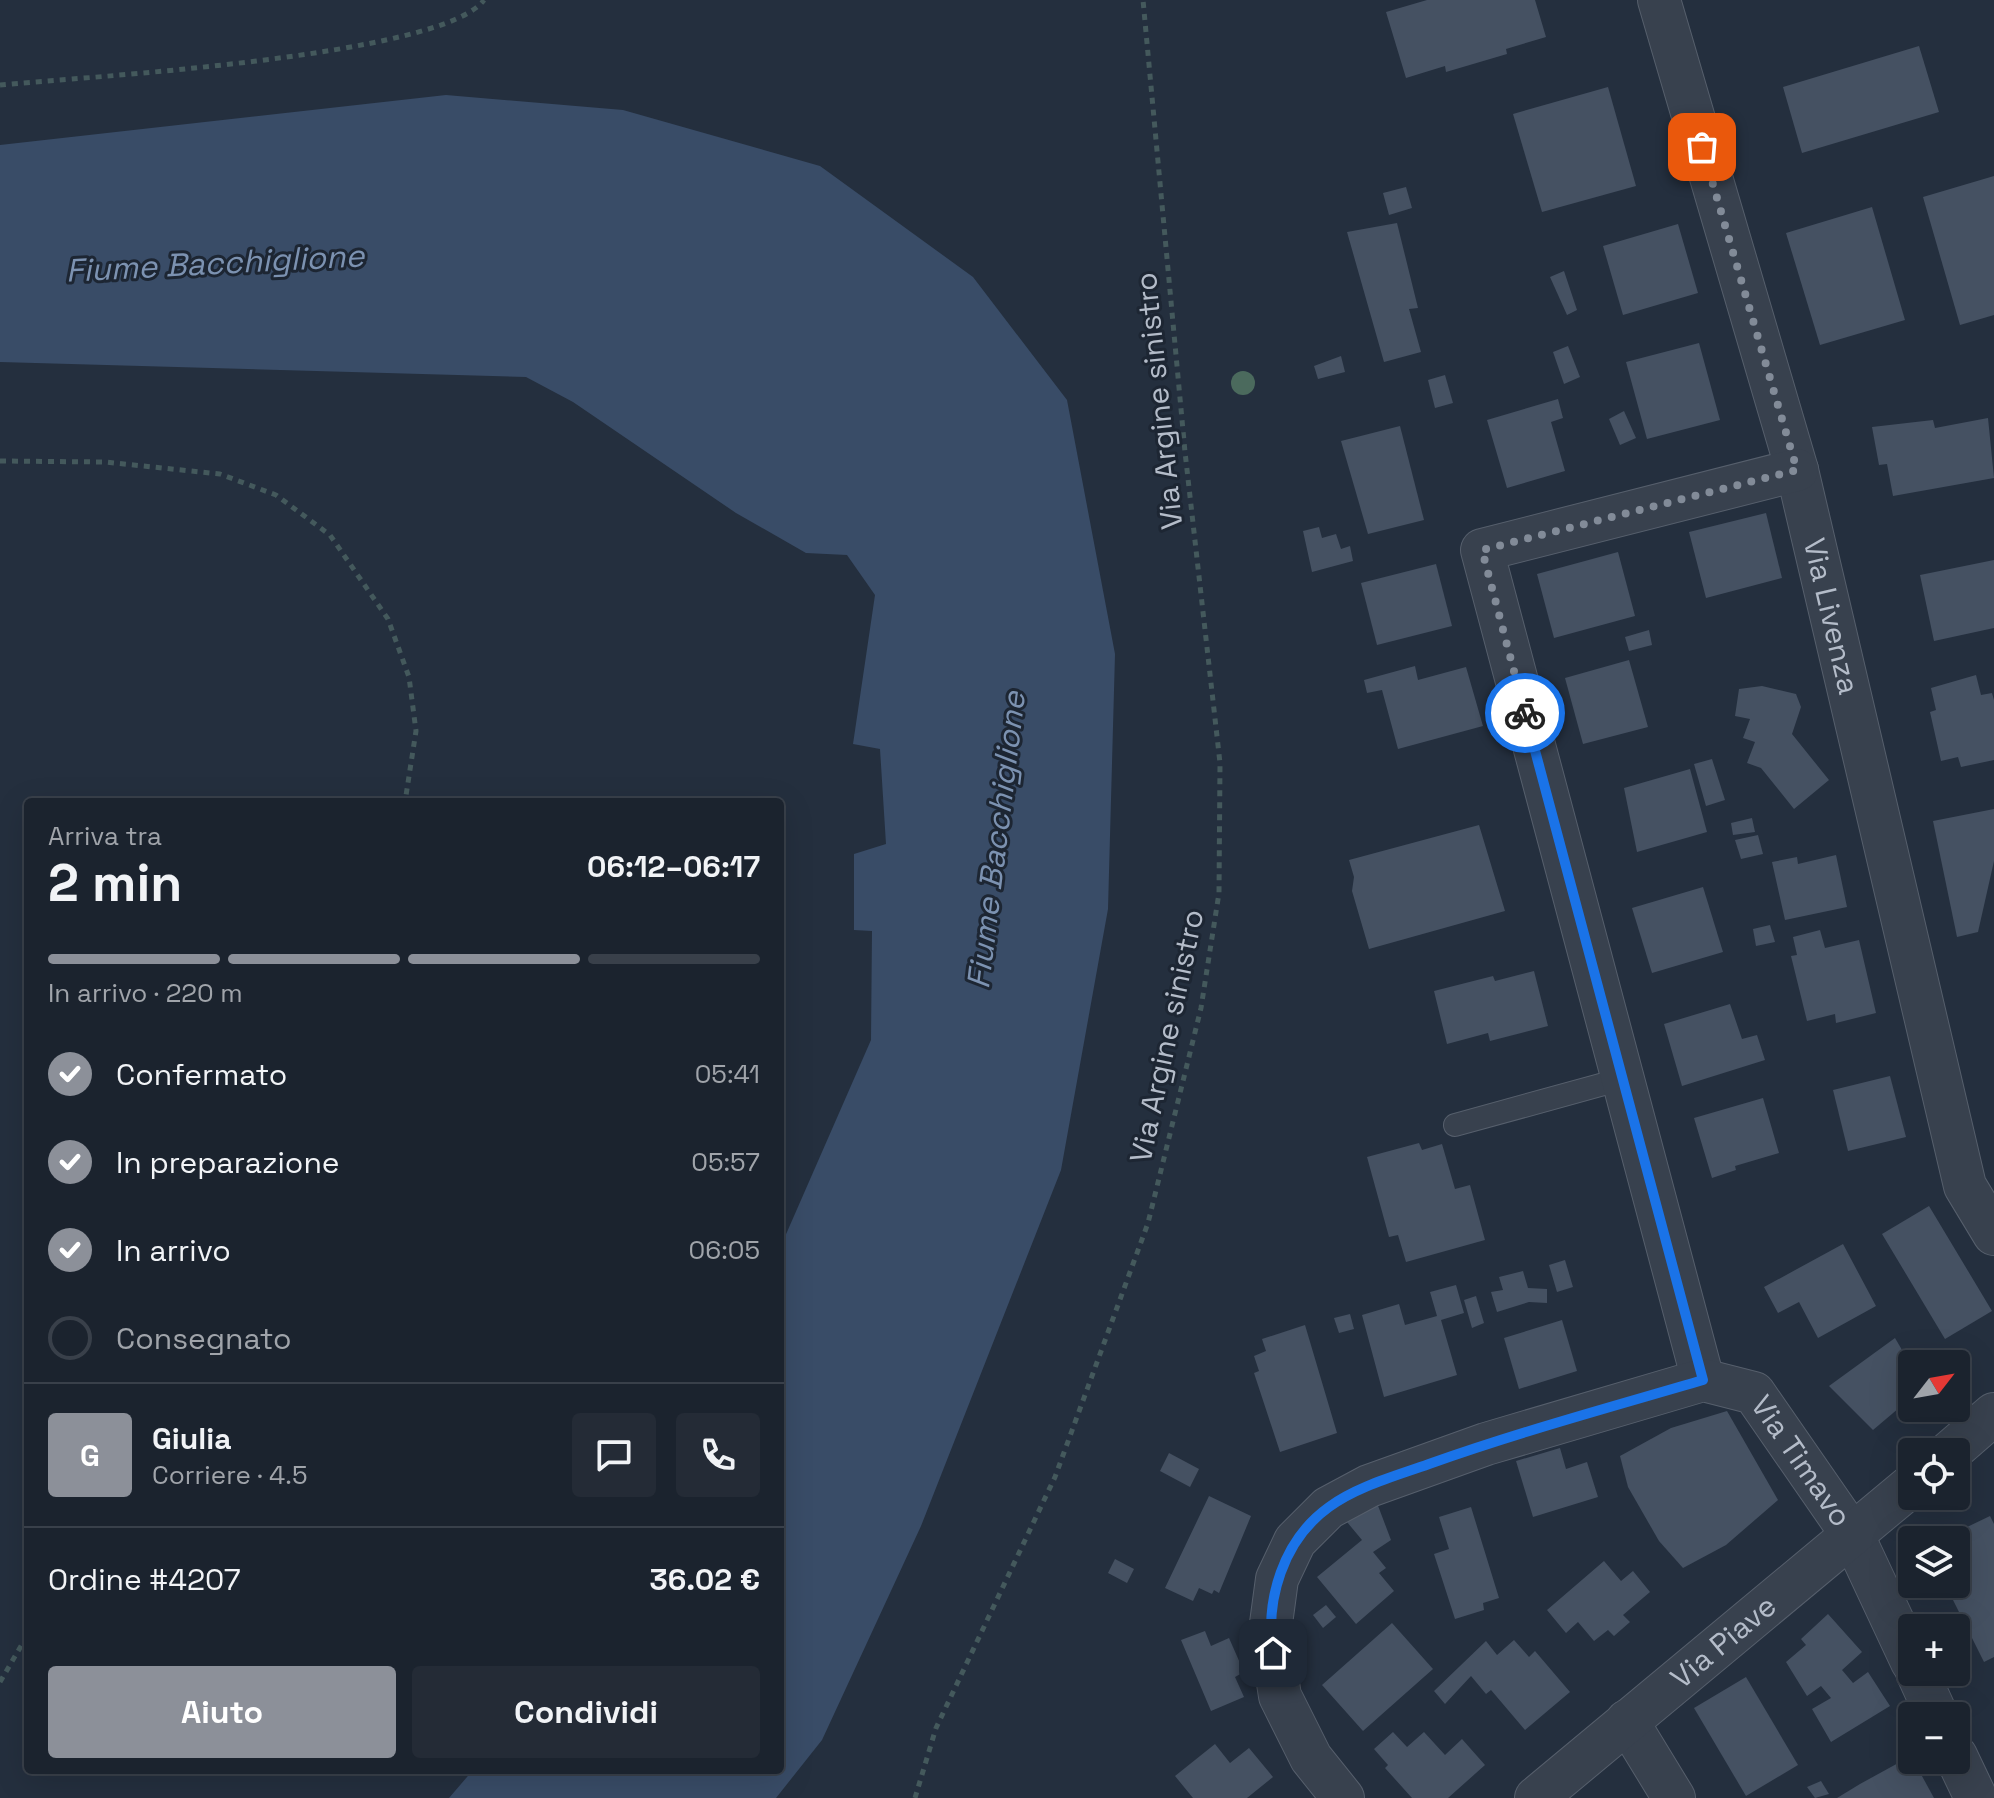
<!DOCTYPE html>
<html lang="it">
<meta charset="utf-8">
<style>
:root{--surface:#1b232e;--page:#242b36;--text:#f1f3f6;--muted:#a0a4aa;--line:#39404a;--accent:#8c9099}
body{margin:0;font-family:"Space Grotesk",sans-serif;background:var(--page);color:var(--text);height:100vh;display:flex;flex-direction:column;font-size:30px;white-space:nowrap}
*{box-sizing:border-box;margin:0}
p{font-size:26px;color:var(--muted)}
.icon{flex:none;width:44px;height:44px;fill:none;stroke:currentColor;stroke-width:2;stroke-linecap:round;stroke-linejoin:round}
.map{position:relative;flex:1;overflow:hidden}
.sheet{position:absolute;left:24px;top:798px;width:760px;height:976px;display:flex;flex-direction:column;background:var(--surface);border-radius:8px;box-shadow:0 8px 32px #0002,0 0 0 2px var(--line)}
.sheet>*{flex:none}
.needle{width:52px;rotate:59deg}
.buttons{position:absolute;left:1898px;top:1350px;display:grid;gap:16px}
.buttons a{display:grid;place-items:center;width:72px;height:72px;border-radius:8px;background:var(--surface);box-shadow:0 8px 32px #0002,0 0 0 2px var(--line);font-size:40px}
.pin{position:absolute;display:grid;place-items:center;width:68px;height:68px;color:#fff;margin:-34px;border-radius:16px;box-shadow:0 4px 12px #0006}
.courier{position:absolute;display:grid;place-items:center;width:80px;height:80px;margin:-40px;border:6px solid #1a73e8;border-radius:50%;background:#fff;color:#222;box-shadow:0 2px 10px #0007}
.summary em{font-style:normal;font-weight:700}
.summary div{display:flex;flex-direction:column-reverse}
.summary{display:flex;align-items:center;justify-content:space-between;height:136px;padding:0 24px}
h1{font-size:52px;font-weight:700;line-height:60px}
.bar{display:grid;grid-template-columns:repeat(4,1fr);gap:12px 8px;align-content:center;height:96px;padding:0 24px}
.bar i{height:10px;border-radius:6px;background:var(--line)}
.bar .current{background:var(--accent)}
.bar p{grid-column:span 4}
.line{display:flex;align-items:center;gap:20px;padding:0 24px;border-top:2px solid var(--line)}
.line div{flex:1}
.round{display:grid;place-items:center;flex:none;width:84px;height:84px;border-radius:8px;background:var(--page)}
ol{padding:0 24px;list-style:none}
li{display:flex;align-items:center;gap:24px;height:88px}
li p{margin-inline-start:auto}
li .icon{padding:8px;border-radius:50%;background:var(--accent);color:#fff;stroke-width:4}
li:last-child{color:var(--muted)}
li i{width:44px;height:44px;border:4px solid var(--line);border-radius:50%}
.action{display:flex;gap:16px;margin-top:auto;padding:16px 24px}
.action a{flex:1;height:92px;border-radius:8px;background:var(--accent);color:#fff;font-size:32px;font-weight:700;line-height:92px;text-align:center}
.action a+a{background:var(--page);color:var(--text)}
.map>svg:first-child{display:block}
.water{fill:#394c67}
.building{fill:#455162}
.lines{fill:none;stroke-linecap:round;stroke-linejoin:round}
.lane-casing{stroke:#565f6c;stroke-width:24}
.street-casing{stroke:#565f6c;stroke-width:44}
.path{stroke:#44595c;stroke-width:5;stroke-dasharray:6 6;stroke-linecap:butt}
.lane{stroke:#38414e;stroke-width:22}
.street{stroke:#38414e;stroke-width:42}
.tree{fill:#4b6a5d}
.done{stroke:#828b98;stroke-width:8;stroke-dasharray:0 14.4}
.route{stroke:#1a73e8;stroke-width:10}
.labels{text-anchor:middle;stroke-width:6;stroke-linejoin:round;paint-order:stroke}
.street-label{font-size:30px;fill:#b4bcc9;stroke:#1d2633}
.water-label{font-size:32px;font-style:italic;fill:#7c92b1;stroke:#1d2633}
</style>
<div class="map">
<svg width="1994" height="1798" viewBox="0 0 1994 1798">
<rect width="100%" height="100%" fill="#242f3e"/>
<path class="water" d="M446,95L623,110L820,166L973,277L1067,400L1115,654L1108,909L1061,1170L921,1526L822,1740L776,1798H449L473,1770H780V1248L871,1040L872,931L854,930V854L886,844L880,749L853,744L875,595L847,555L806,553L736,513L573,402L526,377L0,362V145Z"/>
<g class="building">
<path d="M1427,0H1535L1546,37L1506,49L1507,54L1446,72L1445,66L1406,78L1386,12Z"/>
<path d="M1919,46L1939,112L1802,153L1783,87Z"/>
<path d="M1608,87L1636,186L1542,212L1513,114Z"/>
<path d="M1994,176V315L1960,325L1923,197Z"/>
<path d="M1406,187L1412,208L1389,215L1383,193Z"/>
<path d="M1872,207L1905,320L1820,345L1786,233Z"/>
<path d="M1397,223L1418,308L1409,309L1421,352L1384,362L1347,232Z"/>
<path d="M1678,224L1698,293L1623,315L1603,246Z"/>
<path d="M1564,271L1577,310L1567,315L1550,277Z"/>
<path d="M1699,343L1720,420L1647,439L1626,362Z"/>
<path d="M1568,346L1580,377L1564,384L1553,352Z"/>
<path d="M1341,356L1345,372L1318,379L1314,366Z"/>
<path d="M1445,375L1453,403L1435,408L1428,380Z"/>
<path d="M1558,399L1563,418L1551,422L1565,471L1507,488L1487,420Z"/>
<path d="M1624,411L1636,438L1620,445L1609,419Z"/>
<path d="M1988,418L1994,478L1893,496L1887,464L1879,465L1872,427L1933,420L1935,428Z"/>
<path d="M1400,426L1424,520L1368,534L1341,441Z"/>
<path d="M1766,513L1782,578L1706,598L1689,532Z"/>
<path d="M1319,527L1322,538L1336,534L1341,549L1350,546L1353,561L1312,572L1303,531Z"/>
<path d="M1618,552L1635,616L1554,638L1537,574Z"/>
<path d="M1994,560V628L1934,641L1920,575Z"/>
<path d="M1436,564L1452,626L1377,645L1361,583Z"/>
<path d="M1649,630L1652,645L1629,651L1625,637Z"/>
<path d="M1629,660L1648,727L1583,744L1565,678Z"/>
<path d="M1415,666L1418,680L1466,667L1483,726L1398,749L1382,690L1367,693L1364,680Z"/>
<path d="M1976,675L1981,695L1992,693L1994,700V760L1961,767L1958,757L1941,761L1930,712L1936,710L1931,688Z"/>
<path d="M1762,686L1796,694L1801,707L1792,734L1829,780L1794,809L1761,768L1747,763L1755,742L1743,738L1750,719L1735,716L1739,689Z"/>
<path d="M1712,759L1725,800L1706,806L1694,764Z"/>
<path d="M1690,769L1707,832L1637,852L1624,788Z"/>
<path d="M1994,809V861L1978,932L1957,937L1933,821Z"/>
<path d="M1752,818L1755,832L1733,835L1731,823Z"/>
<path d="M1479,825L1505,911L1369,949L1352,891L1354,877L1349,860Z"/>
<path d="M1758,835L1763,854L1741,859L1735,840Z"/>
<path d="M1836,855L1847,907L1785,920L1772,862L1797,857L1798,864Z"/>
<path d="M1703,887L1723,952L1652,973L1632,908Z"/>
<path d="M1770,925L1775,942L1756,946L1753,929Z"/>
<path d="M1820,930L1825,948L1859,940L1876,1013L1836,1023L1835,1014L1807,1021L1791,956L1797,955L1793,937Z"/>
<path d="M1534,971L1548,1026L1490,1041L1488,1033L1447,1044L1434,991L1493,976L1495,981Z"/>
<path d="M1730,1004L1742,1039L1757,1035L1765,1060L1682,1086L1664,1024Z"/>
<path d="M1890,1076L1906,1137L1848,1151L1833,1090Z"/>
<path d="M1763,1098L1779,1153L1735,1166L1736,1170L1712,1178L1694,1118Z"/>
<path d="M1419,1143L1422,1150L1442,1144L1455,1189L1470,1185L1485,1240L1406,1262L1398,1235L1389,1237L1367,1157Z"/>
<path d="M1929,1206L1992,1311L1945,1339L1882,1234Z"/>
<path d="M1843,1244L1876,1306L1818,1338L1799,1302L1778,1313L1764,1287Z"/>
<path d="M1565,1260L1573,1287L1557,1292L1549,1265Z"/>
<path d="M1523,1271L1528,1288L1547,1289V1303L1529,1302L1497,1312L1491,1292L1503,1290L1499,1277Z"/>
<path d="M1456,1285L1464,1313L1441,1320L1457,1375L1384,1397L1362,1315L1399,1304L1405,1325L1437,1316L1430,1292Z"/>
<path d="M1476,1296L1484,1323L1472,1328L1464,1300Z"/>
<path d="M1350,1314L1354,1329L1339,1333L1334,1318Z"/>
<path d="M1562,1320L1577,1371L1519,1389L1504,1338Z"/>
<path d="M1305,1325L1337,1433L1280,1452L1254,1373L1259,1371L1254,1356L1266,1351L1262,1339Z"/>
<path d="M1895,1338L1912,1367V1397L1873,1430L1829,1386Z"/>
<path d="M1727,1411L1778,1500L1726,1545L1683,1568L1659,1541L1628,1487L1620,1456L1671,1428Z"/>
<path d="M1560,1448L1566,1469L1587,1462L1598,1497L1533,1517L1516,1461Z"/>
<path d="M1169,1453L1199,1469L1190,1487L1160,1471Z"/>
<path d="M1209,1496L1251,1516L1219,1593L1214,1590L1212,1594L1199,1588L1193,1601L1165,1588Z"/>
<path d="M1377,1503L1391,1540L1373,1552L1386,1568L1379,1573L1394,1591L1356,1624L1317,1577L1362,1540L1347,1522Z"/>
<path d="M1471,1507L1499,1598L1483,1603L1484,1610L1455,1619L1434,1554L1449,1549L1439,1517Z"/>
<path d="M1990,1516L1994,1524V1657L1984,1662L1945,1584H1956V1540H1940Z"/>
<path d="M1115,1559L1134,1569L1127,1583L1108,1573Z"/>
<path d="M1604,1561L1621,1581L1633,1571L1650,1592L1623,1615L1630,1622L1614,1636L1608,1630L1594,1641L1578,1622L1566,1633L1547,1610Z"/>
<path d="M1326,1605L1336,1617L1323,1628L1313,1615Z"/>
<path d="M1828,1614L1862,1652L1842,1670L1853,1683L1868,1672L1890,1706L1831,1742L1812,1709L1831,1698L1821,1686L1807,1696L1786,1662L1806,1645L1801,1639Z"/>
<path d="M1392,1623L1433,1669L1363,1731L1322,1685Z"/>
<path d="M1205,1631L1211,1646L1229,1638L1244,1672L1235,1677L1244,1697L1211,1711L1181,1640Z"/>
<path d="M1514,1640L1529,1657L1535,1651L1570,1692L1525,1730L1491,1690L1486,1694L1471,1676L1445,1704L1434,1691L1486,1641L1497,1655Z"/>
<path d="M1746,1677L1798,1765L1746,1796L1694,1708Z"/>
<path d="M1393,1732L1407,1747L1424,1732L1445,1755L1462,1739L1485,1765L1448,1798H1412L1385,1768L1388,1765L1374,1749Z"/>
<path d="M1215,1744L1230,1763L1249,1748L1273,1777L1247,1798H1193L1175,1776Z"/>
<path d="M1911,1756L1934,1798H1837L1860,1784Z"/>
<path d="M1821,1781L1829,1794L1815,1798L1807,1787Z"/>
</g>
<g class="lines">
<defs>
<path id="lane" d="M1455,1125L1622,1079"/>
<g id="street">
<path id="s1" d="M1659,0L1797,470L1965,1186L1994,1234"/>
<path d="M1703,1380L1482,550L1797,470"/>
<path d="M1950,1452L1994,1414"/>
<path d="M1917,1672L1937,1716"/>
<path d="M1627,1721L1674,1798"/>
<path d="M1956,1756L1976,1798"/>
<path id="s2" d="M1343,1798L1311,1758L1280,1696L1270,1631L1277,1579L1295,1541L1328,1508L1369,1486L1486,1444L1703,1380L1754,1393L1853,1536L1912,1662"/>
<path id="s3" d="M1536,1798L1912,1485"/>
</g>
</defs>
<use href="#lane" class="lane-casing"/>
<use href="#street" class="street-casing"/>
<g class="path">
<path d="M0,85C83,77 442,57 484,0"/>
<path d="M0,461L105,462L220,474L276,495L330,535L388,619L409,677L416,731L405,802"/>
<path d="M0,1682L28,1634"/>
<path d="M915,1798L936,1728L1055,1477L1148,1223L1201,1008L1219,893L1220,763L1185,452L1143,0"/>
</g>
<use href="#lane" class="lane"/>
<use href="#street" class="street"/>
</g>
<circle class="tree" cx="1243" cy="383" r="12"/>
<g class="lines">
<path class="done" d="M1525,713L1482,550L1797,470L1702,147"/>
<path class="route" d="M1273,1653C1265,1600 1283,1540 1329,1507C1358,1486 1396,1476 1429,1464C1519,1432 1611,1407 1703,1380L1525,713"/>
</g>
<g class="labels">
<g class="street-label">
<text transform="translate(1159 401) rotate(-96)" y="10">Via Argine sinistro</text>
<text dy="10" stroke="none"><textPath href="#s1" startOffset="640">Via Livenza</textPath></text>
<text transform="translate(1167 1036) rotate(-78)" y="10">Via Argine sinistro</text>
<text dy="10" stroke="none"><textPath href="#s2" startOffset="860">Via Timavo</textPath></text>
<text dy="10" stroke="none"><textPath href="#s3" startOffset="244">Via Piave</textPath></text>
</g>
<g class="water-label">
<text transform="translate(215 263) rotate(-3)" y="11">Fiume Bacchiglione</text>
<text transform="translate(996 840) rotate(-83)" y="11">Fiume Bacchiglione</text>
</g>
</g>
</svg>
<div class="buttons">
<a><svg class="needle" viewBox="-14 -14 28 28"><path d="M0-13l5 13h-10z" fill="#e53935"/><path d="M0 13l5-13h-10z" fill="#a0a4aa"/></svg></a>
<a><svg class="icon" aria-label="locate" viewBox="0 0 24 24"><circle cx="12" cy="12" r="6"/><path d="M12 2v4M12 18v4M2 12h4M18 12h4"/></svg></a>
<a><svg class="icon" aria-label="layers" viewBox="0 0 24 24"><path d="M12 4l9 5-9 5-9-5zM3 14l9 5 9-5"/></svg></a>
<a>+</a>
<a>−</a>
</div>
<div class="pin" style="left:1702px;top:147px;background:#ea580c"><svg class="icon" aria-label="bag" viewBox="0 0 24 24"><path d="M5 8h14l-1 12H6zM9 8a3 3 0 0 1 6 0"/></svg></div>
<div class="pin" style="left:1273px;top:1653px;background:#1f2937"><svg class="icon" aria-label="home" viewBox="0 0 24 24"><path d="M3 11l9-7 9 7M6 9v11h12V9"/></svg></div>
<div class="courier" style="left:1525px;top:713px"><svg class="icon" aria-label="bike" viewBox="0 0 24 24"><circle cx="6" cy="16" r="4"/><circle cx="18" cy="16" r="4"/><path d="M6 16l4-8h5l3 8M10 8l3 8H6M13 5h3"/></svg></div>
<section class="sheet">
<div class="summary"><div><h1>2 min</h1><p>Arriva tra</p></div><em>06:12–06:17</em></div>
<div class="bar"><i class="current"></i><i class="current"></i><i class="current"></i><i></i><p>In arrivo · 220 m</p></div>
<ol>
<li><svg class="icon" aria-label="check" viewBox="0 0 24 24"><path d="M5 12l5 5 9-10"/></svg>Confermato<p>05:41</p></li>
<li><svg class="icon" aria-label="check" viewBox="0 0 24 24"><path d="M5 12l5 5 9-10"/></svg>In preparazione<p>05:57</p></li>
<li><svg class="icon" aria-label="check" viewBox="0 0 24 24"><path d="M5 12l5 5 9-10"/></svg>In arrivo<p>06:05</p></li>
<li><i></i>Consegnato</li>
</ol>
<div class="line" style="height:144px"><b class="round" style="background:var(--accent);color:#fff">G</b><div><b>Giulia</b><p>Corriere · 4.5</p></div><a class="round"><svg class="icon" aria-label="chat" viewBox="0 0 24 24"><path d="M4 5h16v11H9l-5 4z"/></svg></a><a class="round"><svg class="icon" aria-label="phone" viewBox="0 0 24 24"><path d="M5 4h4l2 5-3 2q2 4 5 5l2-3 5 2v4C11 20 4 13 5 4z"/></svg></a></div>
<div class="line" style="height:104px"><div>Ordine #4207</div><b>36.02 €</b></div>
<div class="action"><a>Aiuto</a><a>Condividi</a></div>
</section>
</div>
